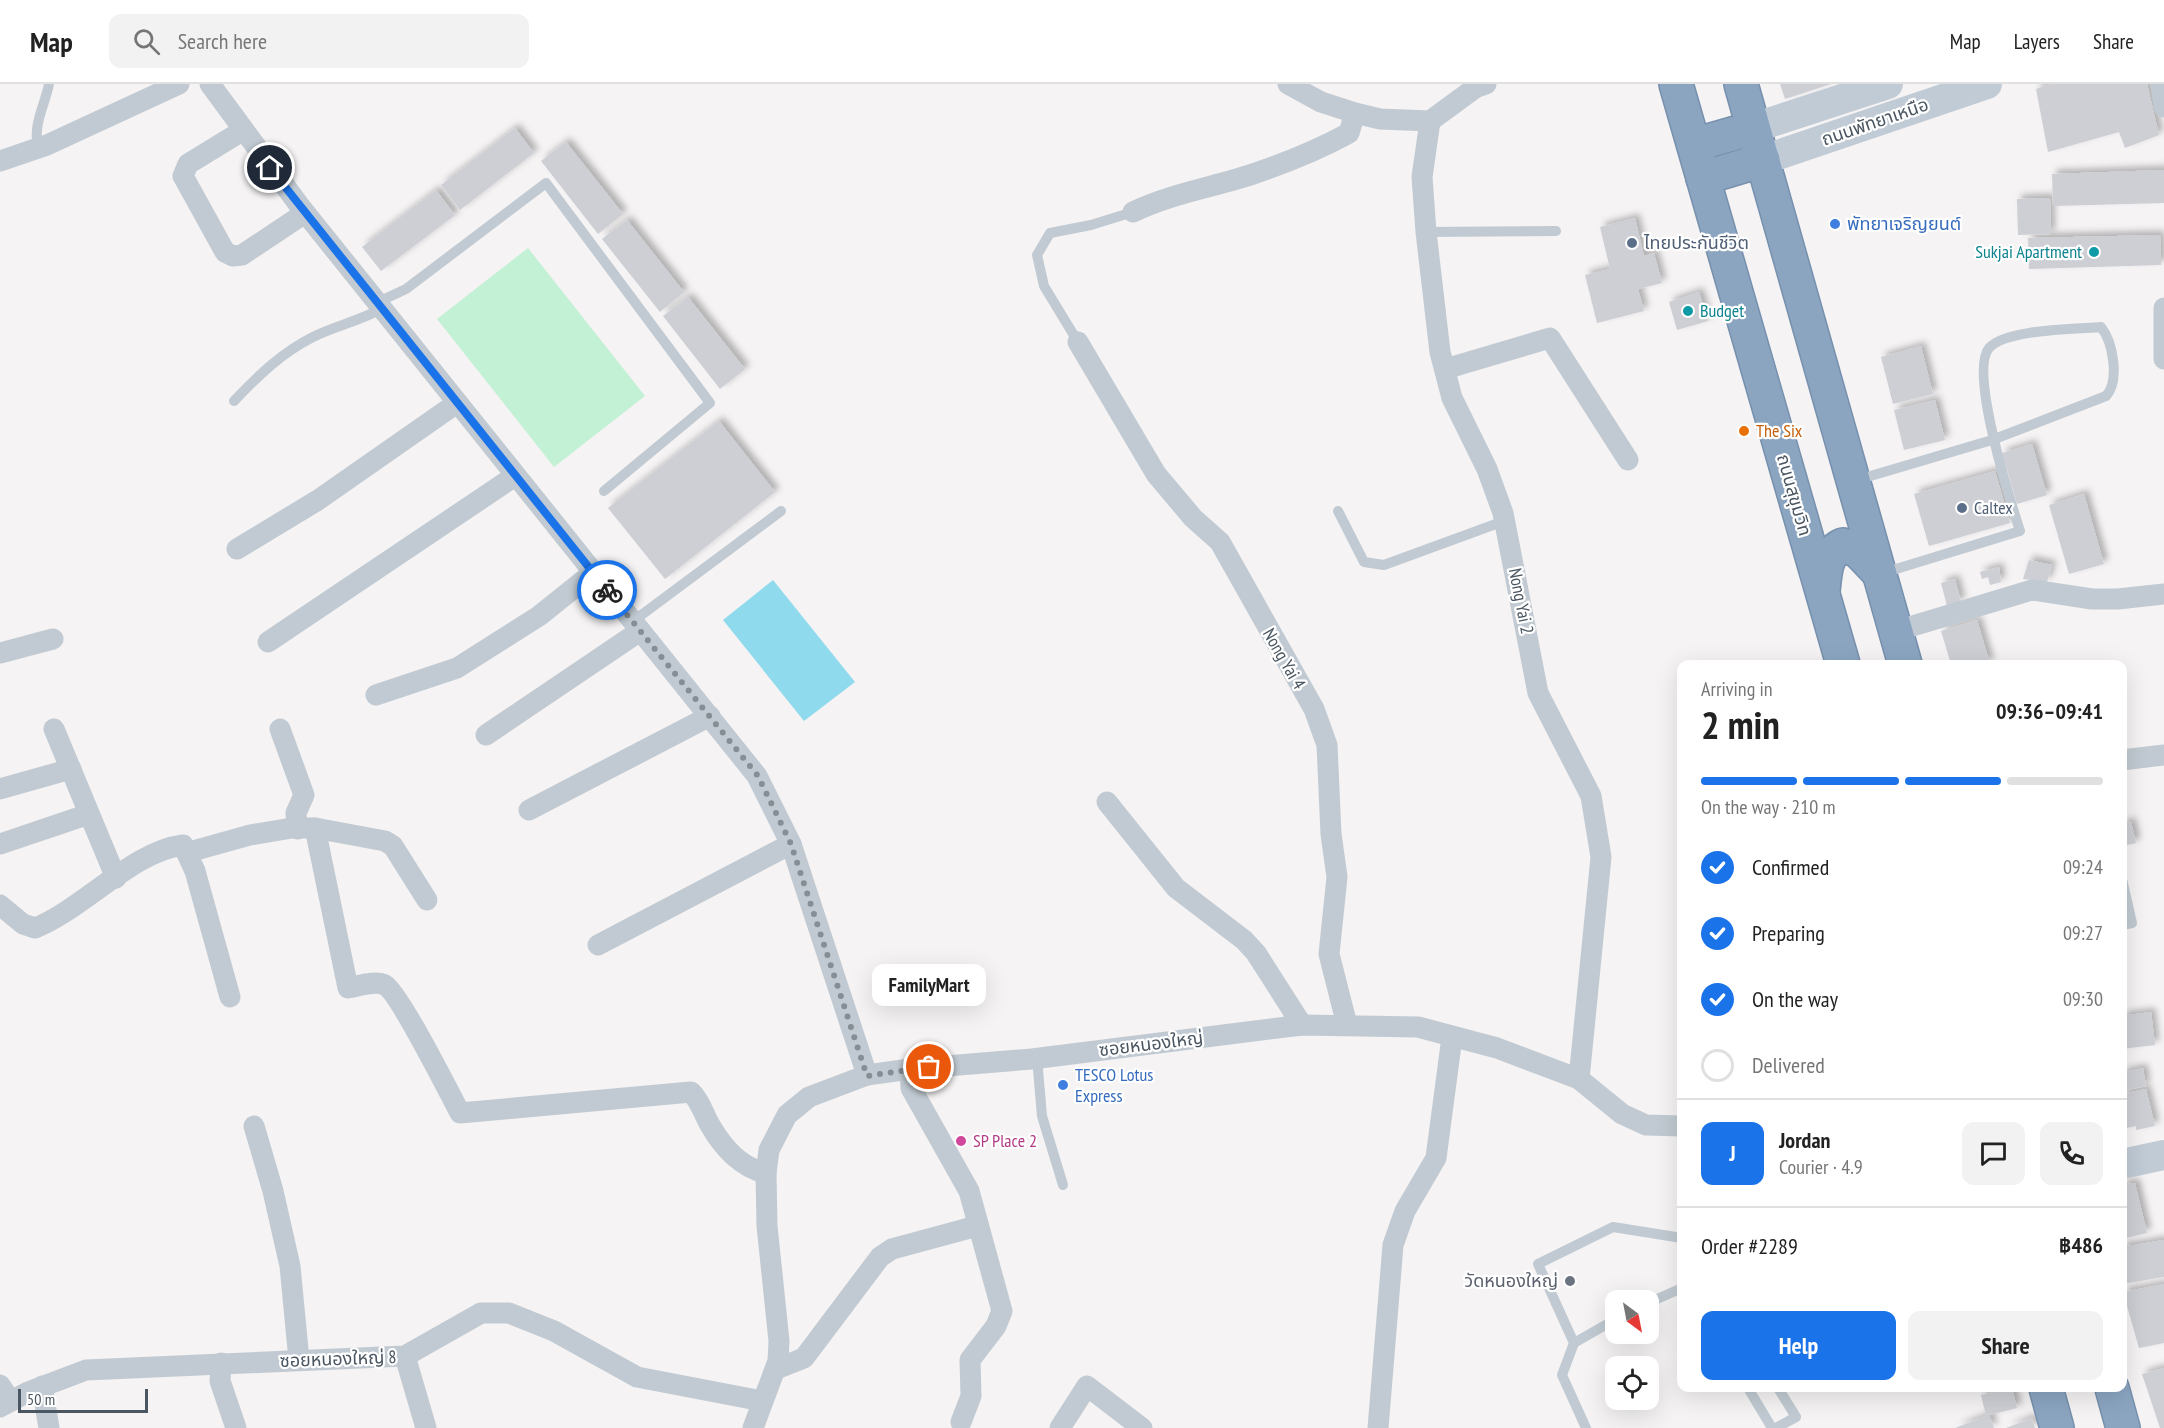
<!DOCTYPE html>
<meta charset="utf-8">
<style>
:root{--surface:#fff;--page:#f2f2f2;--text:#222;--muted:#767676;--line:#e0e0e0;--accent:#1a73e8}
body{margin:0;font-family:"PT Sans Narrow","Noto Sans Thai",sans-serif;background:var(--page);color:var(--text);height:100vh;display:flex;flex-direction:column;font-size:22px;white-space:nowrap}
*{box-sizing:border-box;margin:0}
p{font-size:20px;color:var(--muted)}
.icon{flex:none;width:33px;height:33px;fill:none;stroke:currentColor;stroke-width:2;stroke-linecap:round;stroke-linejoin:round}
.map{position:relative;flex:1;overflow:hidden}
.side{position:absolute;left:1677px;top:576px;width:450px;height:732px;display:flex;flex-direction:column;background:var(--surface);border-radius:12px;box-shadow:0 6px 24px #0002}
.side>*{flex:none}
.needle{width:39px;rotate:148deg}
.buttons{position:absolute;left:1605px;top:1206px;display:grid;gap:12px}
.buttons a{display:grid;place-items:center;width:54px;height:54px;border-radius:12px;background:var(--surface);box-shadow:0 6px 24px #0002;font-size:30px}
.scale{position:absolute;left:18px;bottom:15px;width:130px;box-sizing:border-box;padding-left:6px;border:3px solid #4a5661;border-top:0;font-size:16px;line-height:21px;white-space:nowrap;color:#4a5661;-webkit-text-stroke:4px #fff;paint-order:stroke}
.pin{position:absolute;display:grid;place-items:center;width:51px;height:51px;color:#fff;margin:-26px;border:3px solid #fff;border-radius:50%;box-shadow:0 2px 6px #0007}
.courier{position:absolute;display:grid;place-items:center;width:60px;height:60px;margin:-30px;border:4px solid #1a73e8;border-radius:50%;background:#fff;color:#222;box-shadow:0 2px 8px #0007}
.bubble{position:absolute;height:42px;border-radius:12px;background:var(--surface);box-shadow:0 6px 24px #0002;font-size:20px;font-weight:800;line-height:42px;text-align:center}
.head em{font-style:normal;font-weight:800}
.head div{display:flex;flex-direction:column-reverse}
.head{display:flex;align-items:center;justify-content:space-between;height:102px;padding:0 24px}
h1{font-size:39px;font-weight:800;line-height:45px}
.bar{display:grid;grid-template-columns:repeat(4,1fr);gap:9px 6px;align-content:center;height:72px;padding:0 24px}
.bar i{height:8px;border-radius:4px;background:var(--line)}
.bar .on{background:var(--accent)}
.bar p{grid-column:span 4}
.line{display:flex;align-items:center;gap:15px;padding:0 24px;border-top:2px solid var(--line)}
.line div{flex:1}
.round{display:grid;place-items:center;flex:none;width:63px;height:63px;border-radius:12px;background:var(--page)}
ol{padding:0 24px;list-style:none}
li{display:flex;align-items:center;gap:18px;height:66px}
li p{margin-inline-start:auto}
li .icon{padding:6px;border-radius:50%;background:var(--accent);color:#fff;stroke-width:4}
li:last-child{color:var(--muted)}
li i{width:33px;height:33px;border:3px solid var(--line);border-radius:50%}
.primary-button{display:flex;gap:12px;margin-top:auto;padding:12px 24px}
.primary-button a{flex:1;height:69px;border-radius:12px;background:var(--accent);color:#fff;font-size:24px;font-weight:800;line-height:69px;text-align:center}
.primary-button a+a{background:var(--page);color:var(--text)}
header{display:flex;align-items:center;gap:36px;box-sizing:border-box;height:84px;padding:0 30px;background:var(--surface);border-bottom:2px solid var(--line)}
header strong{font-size:28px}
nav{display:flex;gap:33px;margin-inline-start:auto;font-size:21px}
.search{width:420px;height:54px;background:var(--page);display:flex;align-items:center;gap:15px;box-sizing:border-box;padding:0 21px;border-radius:12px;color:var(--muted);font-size:22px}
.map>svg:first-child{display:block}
.green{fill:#c3f1d5}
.water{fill:#90daee}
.building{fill:#cdcfd5;filter:url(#shadow)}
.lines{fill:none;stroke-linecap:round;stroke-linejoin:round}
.highway-casing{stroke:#7690ad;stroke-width:36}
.lane{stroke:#c1cad2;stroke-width:10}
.street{stroke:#c1cad2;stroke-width:21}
.secondary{stroke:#c1cbd6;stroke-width:30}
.highway{stroke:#8ba5c1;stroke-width:33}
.done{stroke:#868d94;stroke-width:6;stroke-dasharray:0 10.8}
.route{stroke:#1a73e8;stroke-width:8}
.shop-dot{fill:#3f7fe0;stroke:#fff;stroke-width:2}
.service-dot{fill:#5c6f8a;stroke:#fff;stroke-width:2}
.culture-dot{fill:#0f9aa8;stroke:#fff;stroke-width:2}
.food-dot{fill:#e8710a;stroke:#fff;stroke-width:2}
.hotel-dot{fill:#d1479c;stroke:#fff;stroke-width:2}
.worship-dot{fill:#6b7280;stroke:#fff;stroke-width:2}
.labels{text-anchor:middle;stroke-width:4.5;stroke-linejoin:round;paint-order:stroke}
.street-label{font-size:18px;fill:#4a5661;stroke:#fff}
.shop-label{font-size:18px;fill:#366cbe;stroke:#fff;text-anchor:start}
.service-label{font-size:18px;fill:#4e5e75;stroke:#fff;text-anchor:start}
.culture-label{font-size:18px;fill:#0d838f;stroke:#fff;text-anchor:end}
.food-label{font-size:18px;fill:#c56008;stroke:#fff;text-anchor:start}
.hotel-label{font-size:18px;fill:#b23c85;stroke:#fff;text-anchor:start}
.worship-label{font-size:18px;fill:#5b616d;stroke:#fff;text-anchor:end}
</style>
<header>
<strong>Map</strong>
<div class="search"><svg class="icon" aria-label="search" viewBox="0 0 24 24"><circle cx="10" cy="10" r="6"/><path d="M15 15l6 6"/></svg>Search here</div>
<nav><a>Map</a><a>Layers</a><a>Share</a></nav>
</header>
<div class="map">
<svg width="2164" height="1344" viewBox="0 0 2164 1344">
<defs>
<filter id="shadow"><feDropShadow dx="4.5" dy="-4.5" stdDeviation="3" flood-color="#0004"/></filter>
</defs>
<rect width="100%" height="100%" fill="#f5f3f3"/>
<path class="green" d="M528,164L645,312L554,383L437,235Z"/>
<path class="water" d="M773,496L855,598L804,637L723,536Z"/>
<g class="building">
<path d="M1780,0H1831L1785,15Z"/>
<path d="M2051,0H2147L2159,51L2125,64L2119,48L2048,68L2036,5Z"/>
<path d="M515,44L534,69L460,126L441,101Z"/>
<path d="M566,58L623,130L598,150L541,77Z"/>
<path d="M2164,86V119L2053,122L2052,90Z"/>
<path d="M436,106L455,131L381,187L362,163Z"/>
<path d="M2050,114L2051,150L2018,151L2017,115Z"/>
<path d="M1635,134L1644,172L1654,169L1662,199L1638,205L1644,227L1597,239L1585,191L1610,185L1600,143Z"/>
<path d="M627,136L684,208L660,228L602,155Z"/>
<path d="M2160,151L2161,181L2029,185L2028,154Z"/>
<path d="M1699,208L1708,237L1677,246L1669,218Z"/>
<path d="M688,213L745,285L720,305L663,232Z"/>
<path d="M1921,262L1933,310L1893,320L1881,273Z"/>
<path d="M1935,316L1945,356L1904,366L1894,326Z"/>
<path d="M719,337L775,408L665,495L608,424Z"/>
<path d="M2032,360L2047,411L2017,420L2002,369Z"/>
<path d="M1995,387L2010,439L1929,462L1914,410Z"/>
<path d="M2084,410L2104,480L2069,490L2049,421Z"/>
<path d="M2029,476L2052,481L2047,498L2023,495Z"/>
<path d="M1999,483L2001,498L1990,501L1988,493L1982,495L1980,488Z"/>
<path d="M1955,495L1961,518L1947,522L1941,499Z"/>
<path d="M1977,536L1990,580H1951L1941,547Z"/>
<path d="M2131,738L2136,759L2122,762V740Z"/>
<path d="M2151,928L2155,961L2122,965V932Z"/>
<path d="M2143,984L2146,1002L2122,1007V989Z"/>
<path d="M2146,1005L2155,1042L2136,1046V1042L2122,1045V1010Z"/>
<path d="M2135,1099L2147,1149L2122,1155V1101Z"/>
<path d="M2164,1156V1193L2122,1200V1163Z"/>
<path d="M2164,1200V1259L2139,1264L2123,1208Z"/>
<path d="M2164,1284V1344H2160L2142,1290Z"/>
<path d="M2012,1304L2017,1324L1989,1331L1994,1344H1955L1986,1332L1981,1311Z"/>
<path d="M2032,1334L2035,1344H2006Z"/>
</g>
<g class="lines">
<defs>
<g id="highway">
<path d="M1676,0L1843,580"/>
<path d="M1741,0L1905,580"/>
<path d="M1694,61L1753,44"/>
<path d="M1703,94L1763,76"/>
<path d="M1823,507C1825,489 1825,469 1843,461L1858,467L1880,490"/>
<path d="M2046,1304L2057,1344"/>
<path d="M2112,1304L2123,1344"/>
</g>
</defs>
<use href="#highway" class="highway-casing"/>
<g class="lane">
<path d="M38,64C33,39 44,24 49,0"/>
<path d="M1426,148L1556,147"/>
<path d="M376,219L406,205L546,99L710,319L604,407"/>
<path d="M1078,258L1044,202L1037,171L1050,149L1091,141L1133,128"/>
<path d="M234,317C258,292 281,269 313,253C335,242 359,237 381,225"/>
<path d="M1857,396L1992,356L2106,312C2120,297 2113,258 2101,243C2076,245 2006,245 1989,264C1969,287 2010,416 2020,447L1883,489"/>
<path d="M1338,427L1364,478L1384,481L1504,437"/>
<path d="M632,538L781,427"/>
<path d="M2122,795L2132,839L2122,841"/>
<path d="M1037,974L1042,1032L1063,1101"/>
<path d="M1648,1219L1682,1204"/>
<path d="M1574,1259L1538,1180L1613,1143L1682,1154"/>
<path d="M1748,1304L1772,1344"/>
<path d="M1586,1344L1562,1291L1574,1259L1616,1235"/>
<path d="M1776,1344L1796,1333L1778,1304"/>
</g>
<g class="street">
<path d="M210,0L299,121L757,692L791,760L867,991"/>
<path d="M1288,0L1321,18L1355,29L1380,35L1430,37L1475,4L1486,0"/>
<path d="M2161,0L2164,23"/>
<path d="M1430,37L1422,93L1426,148L1440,268L1452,314L1487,385L1503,429L1538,609L1591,712L1601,773L1579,995"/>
<path d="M242,47L188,80L183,92L225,168L233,172L242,171L305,129"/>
<path d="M0,77L47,61L179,0"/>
<path d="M1133,128C1172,109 1215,103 1256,89C1288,78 1320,65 1349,49L1355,29"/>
<path d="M2164,224V275"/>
<path d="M1078,258L1156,390L1193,434L1220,458L1314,625L1327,661L1331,750L1337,793L1329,870L1347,941"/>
<path d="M1445,285L1550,254L1628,376"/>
<path d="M237,465L318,416L457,319"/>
<path d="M1896,547L2032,506L2092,515H2118L2164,510"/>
<path d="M268,558L515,392"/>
<path d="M0,569L53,555"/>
<path d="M376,611L457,584L539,532L594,488"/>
<path d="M54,645L116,794"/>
<path d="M280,645L304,711L296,729L297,745"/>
<path d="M486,651L640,547"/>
<path d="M2122,676L2164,671"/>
<path d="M0,705L71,685"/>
<path d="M1107,718L1176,804L1244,856L1256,869L1302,941"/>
<path d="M529,726L710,632"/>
<path d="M315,744L385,757L393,762L427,816"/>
<path d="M0,760L89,730"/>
<path d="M189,768L250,751L292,744H315L348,904C359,902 375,896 385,901C399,909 449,1008 460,1029L691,1008C701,1018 703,1029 710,1041C722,1062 741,1084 766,1089"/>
<path d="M0,821L23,840L35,844C83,825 133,767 183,761L195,787L230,913"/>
<path d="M598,861L791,760"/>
<path d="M910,985L911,1004L969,1107L1002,1227L996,1242L970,1276L971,1312L961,1338"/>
<path d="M254,1042L273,1107L290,1182L299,1276"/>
<path d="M405,1272L426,1344"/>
<path d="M221,1279L220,1297L236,1344"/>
<path d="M776,1285L804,1274L880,1173L892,1165L977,1142"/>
<path d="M0,1301L10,1316"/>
<path d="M42,1302L49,1344"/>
<path d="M0,1323L28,1308L86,1286L405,1272L481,1229H509L554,1247L637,1293L762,1317"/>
<path d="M753,1344L778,1277L779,1257L767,1142L766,1089L769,1066L787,1031L809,1013L867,991L910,985L1032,975L1302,941L1418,943L1497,964L1579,995L1622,1030L1646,1041L1682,1042"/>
<path d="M1060,1344L1087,1302L1142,1344"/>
<path d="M1378,1344L1393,1161L1405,1127L1436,1074L1452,953"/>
</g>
<g class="secondary">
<path d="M1753,44L1888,0"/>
<path d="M1763,76L1987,0"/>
<path d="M2122,1080L2164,1071"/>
</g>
<use href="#highway" class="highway"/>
</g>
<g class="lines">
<path class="done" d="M607,506L758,692L791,760L867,992L929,983"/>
<path class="route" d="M270,84L607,506"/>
</g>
<g class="shop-dot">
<circle cx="1835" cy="140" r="6"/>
<circle cx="1063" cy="1001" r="6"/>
</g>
<g class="service-dot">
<circle cx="1632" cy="159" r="6"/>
<circle cx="1962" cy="424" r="6"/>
</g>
<g class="culture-dot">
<circle cx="2094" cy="168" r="6"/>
<circle cx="1688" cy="227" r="6"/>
</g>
<circle class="food-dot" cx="1744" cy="347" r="6"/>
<circle class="hotel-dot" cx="961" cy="1057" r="6"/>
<circle class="worship-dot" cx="1570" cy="1197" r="6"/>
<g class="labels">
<g class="street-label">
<text transform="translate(1875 38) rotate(-19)" y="6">ถนนพัทยาเหนือ</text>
<text transform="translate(1794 411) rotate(74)" y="6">ถนนสุขุมวิท</text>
<text transform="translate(1521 517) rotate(79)" y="6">Nong Yai 2</text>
<text transform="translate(1284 575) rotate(60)" y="6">Nong Yai 4</text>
<text transform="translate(1151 960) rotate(-7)" y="6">ซอยหนองใหญ่</text>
<text transform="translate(338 1275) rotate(-2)" y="6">ซอยหนองใหญ่ 8</text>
</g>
<g class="shop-label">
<text x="1847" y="146">พัทยาเจริญยนต์</text>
<text x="1075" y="997">TESCO Lotus<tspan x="1075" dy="21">Express</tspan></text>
</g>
<g class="service-label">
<text x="1644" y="165">ไทยประกันชีวิต</text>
<text x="1974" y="430">Caltex</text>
</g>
<g class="culture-label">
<text x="2082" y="174">Sukjai Apartment</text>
<text x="1700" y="233" text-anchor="start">Budget</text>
</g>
<g class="food-label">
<text x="1756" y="353">The Six</text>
</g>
<g class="hotel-label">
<text x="973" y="1063">SP Place 2</text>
</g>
<g class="worship-label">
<text x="1558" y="1203">วัดหนองใหญ่</text>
</g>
</g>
</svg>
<div class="buttons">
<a><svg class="needle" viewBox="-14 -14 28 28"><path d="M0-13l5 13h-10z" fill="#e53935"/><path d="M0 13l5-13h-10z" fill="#767676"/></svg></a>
<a><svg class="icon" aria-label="locate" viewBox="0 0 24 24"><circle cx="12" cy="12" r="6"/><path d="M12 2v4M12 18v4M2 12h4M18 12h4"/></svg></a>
</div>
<div class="scale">50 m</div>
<div class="pin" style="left:929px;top:983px;background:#ea580c"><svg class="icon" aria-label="bag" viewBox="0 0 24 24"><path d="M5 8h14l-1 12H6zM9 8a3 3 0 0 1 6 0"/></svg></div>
<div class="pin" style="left:270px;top:84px;background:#1f2937"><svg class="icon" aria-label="home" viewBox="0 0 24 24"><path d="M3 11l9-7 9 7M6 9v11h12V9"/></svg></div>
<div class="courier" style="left:607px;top:506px"><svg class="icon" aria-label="bike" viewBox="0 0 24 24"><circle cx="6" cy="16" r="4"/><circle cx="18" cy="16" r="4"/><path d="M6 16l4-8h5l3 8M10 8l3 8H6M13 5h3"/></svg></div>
<div class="bubble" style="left:872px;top:880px;width:114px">FamilyMart</div>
<section class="side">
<div class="head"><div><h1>2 min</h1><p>Arriving in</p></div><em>09:36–09:41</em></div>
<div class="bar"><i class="on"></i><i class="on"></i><i class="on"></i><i></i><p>On the way · 210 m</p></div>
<ol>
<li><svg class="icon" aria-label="check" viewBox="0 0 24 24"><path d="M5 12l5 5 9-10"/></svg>Confirmed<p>09:24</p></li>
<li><svg class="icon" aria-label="check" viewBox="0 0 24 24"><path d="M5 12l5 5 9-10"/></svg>Preparing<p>09:27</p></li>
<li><svg class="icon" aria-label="check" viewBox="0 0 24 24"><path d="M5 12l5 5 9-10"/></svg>On the way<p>09:30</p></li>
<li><i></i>Delivered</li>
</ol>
<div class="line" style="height:108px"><b class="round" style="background:var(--accent);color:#fff">J</b><div><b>Jordan</b><p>Courier · 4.9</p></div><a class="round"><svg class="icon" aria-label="chat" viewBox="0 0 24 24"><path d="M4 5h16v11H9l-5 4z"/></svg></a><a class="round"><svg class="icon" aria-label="phone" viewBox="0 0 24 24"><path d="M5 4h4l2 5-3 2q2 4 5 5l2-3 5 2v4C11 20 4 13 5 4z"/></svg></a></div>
<div class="line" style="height:78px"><div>Order #2289</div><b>฿486</b></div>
<div class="primary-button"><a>Help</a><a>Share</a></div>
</section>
</div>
